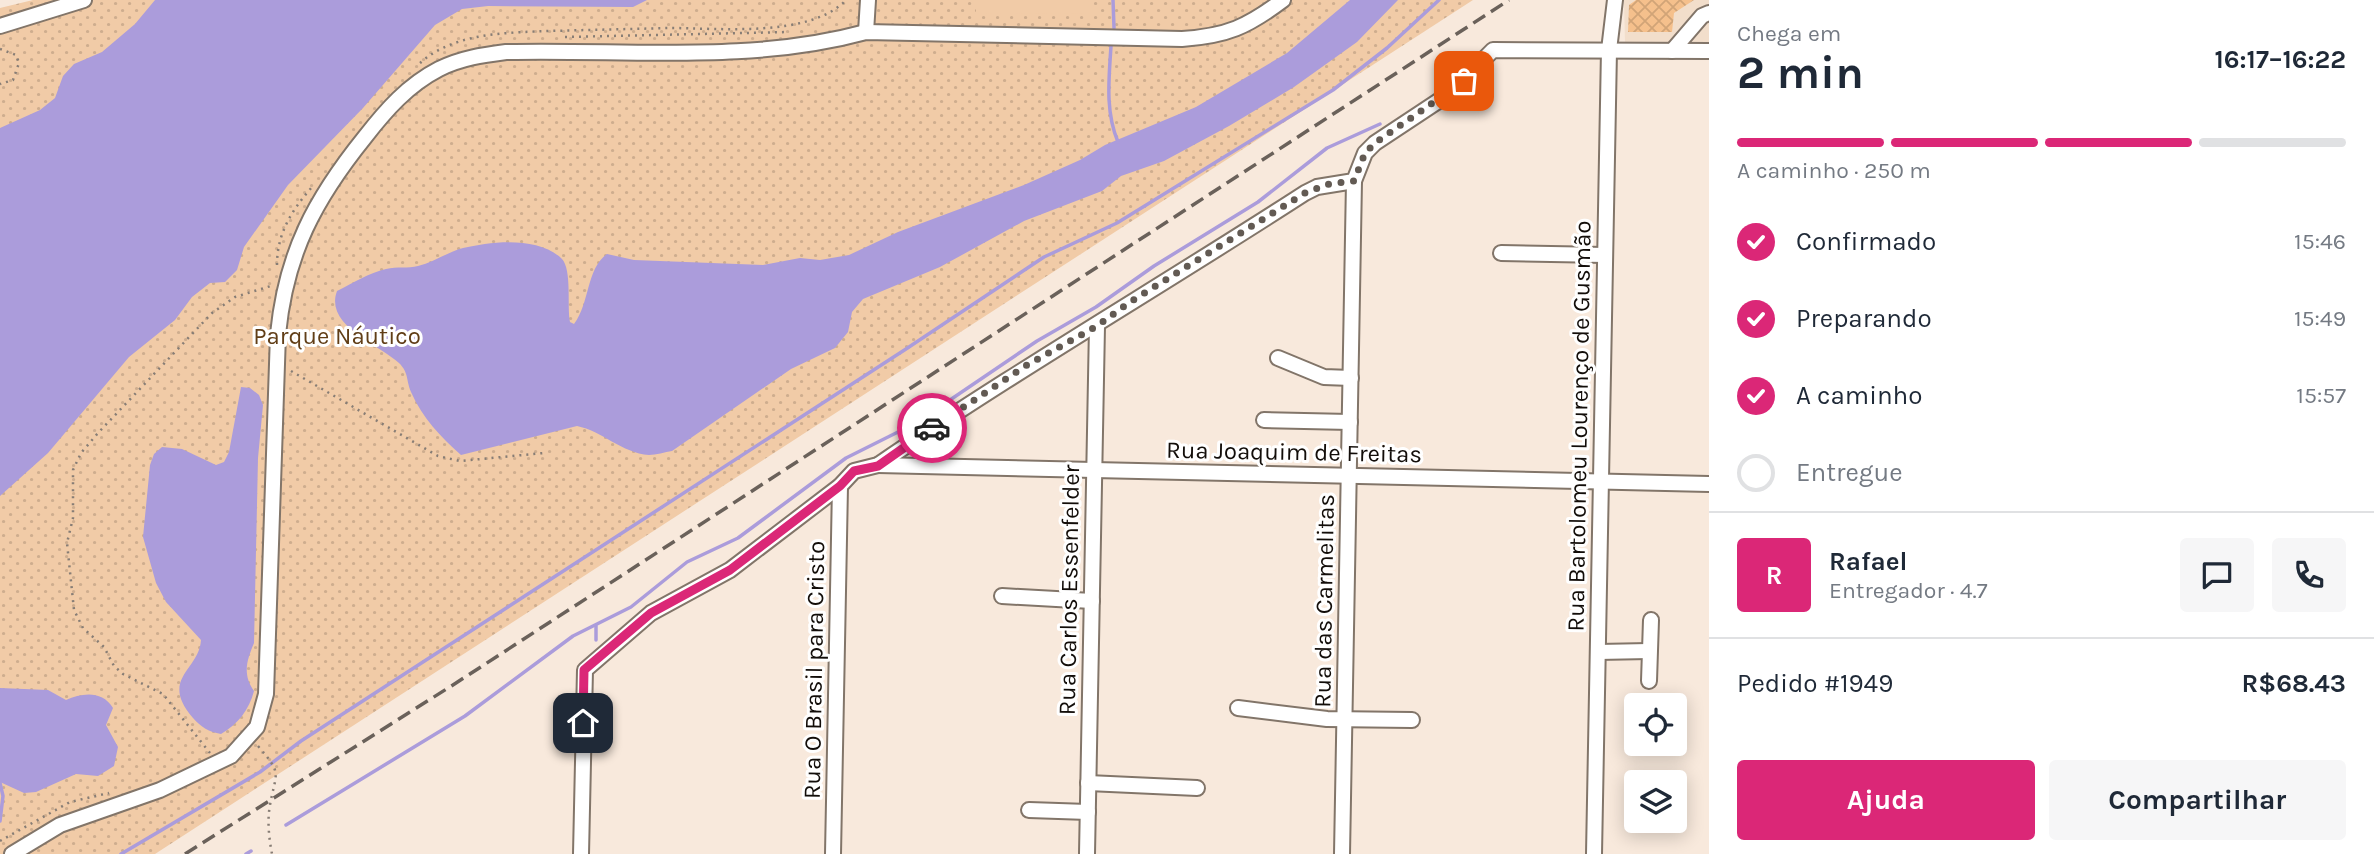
<!DOCTYPE html>
<html lang="pt">
<meta charset="utf-8">
<style>
:root{--surface:#fff;--page:#f6f6f7;--text:#1f2937;--muted:#747a83;--line:#e0e1e3;--accent:#db2777}
body{margin:0;font-family:Karla,sans-serif;background:var(--page);color:var(--text);height:100vh;display:flex;flex-direction:column;font-size:26px;white-space:nowrap}
*{box-sizing:border-box;margin:0}
p{font-size:23px;color:var(--muted)}
.icon{flex:none;width:38px;height:38px;fill:none;stroke:currentColor;stroke-width:2;stroke-linecap:round;stroke-linejoin:round}
.map{position:relative;flex:1;overflow:hidden}
.side{display:flex;flex-direction:column;background:var(--surface);width:665px}
.side>*{flex:none}
.tools{position:absolute;left:1624px;top:693px;display:grid;gap:14px}
.tools a{display:grid;place-items:center;width:63px;height:63px;border-radius:7px;background:var(--surface);box-shadow:0 4px 18px #0003;font-size:35px}
.pin{position:absolute;display:grid;place-items:center;width:60px;height:60px;color:#fff;margin:-30px;border-radius:14px;box-shadow:0 4px 10px #0006}
.courier{position:absolute;display:grid;place-items:center;width:70px;height:70px;margin:-35px;border:5px solid #db2777;border-radius:50%;background:#fff;color:#222;box-shadow:0 2px 9px #0007}
.head em{font-style:normal;font-weight:700}
.head div{display:flex;flex-direction:column-reverse}
.head{display:flex;align-items:center;justify-content:space-between;height:119px;padding:0 28px}
h1{font-size:46px;font-weight:700;line-height:52px}
.bar{display:grid;grid-template-columns:repeat(4,1fr);gap:10px 7px;align-content:center;height:84px;padding:0 28px}
.bar i{height:9px;border-radius:5px;background:var(--line)}
.bar .current{background:var(--accent)}
.bar p{grid-column:span 4}
.line{display:flex;align-items:center;gap:18px;padding:0 28px;border-top:2px solid var(--line)}
.line div{flex:1}
.round{display:grid;place-items:center;flex:none;width:74px;height:74px;border-radius:7px;background:var(--page)}
ol{padding:0 28px;list-style:none}
li{display:flex;align-items:center;gap:21px;height:77px}
li p{margin-inline-start:auto}
li .icon{padding:7px;border-radius:50%;background:var(--accent);color:#fff;stroke-width:4}
li:last-child{color:var(--muted)}
li i{width:38px;height:38px;border:4px solid var(--line);border-radius:50%}
.action{display:flex;gap:14px;margin-top:auto;padding:14px 28px}
.action a{flex:1;height:80px;border-radius:7px;background:var(--accent);color:#fff;font-size:28px;font-weight:700;line-height:80px;text-align:center}
.action a+a{background:var(--page);color:var(--text)}
main{display:flex;flex:1;min-height:0}
.map>svg:first-child{display:block}
.built{fill:#f2decb}
.park{fill:url(#park-dots)}
.pitch{fill:#f1cba7}
.water{fill:#ab9cdb}
.lines{fill:none;stroke-linecap:round;stroke-linejoin:round}
.stream{stroke:#ab9cdb;stroke-width:3.5}
.building{fill:url(#building-cross-hatch)}
.minor-casing{stroke:#827569;stroke-width:18}
.path{stroke:#877d75;stroke-width:2.5;stroke-dasharray:2 5;stroke-linecap:butt}
.minor{stroke:#fff;stroke-width:14}
.rail{stroke:#6a615a;stroke-width:3.5;stroke-dasharray:14 7;stroke-linecap:butt}
.done{stroke:#625a53;stroke-width:7;stroke-dasharray:0 12.6}
.route{stroke:#db2777;stroke-width:9}
.labels{text-anchor:middle;stroke-width:6;stroke-linejoin:round;paint-order:stroke}
.park-label{font-size:24px;fill:#613e17;stroke:#fff}
.street-label{font-size:24px;fill:#120d09;stroke:#fff}
</style>
<main>
<div class="map">
<svg width="1709" height="854" viewBox="0 0 1709 854">
<defs>
<pattern id="park-dots" width="8" height="8" patternUnits="userSpaceOnUse" patternTransform="scale(1.75)"><rect width="8" height="8" fill="#f1cba7"/><path d="M2 2h.1M6 6h.1" fill="none" stroke="#cead8e" stroke-width="1.8" stroke-linecap="round"/></pattern>
<pattern id="building-cross-hatch" width="8" height="8" patternUnits="userSpaceOnUse" patternTransform="scale(1.75)"><rect width="8" height="8" fill="#f5c08c"/><path d="M0 0l8 8M0 8l8-8" fill="none" stroke="#d1a477"/></pattern>
</defs>
<rect width="100%" height="100%" fill="#f8e9dc"/>
<path class="built" d="M1624,0H1709V44L1625,43Z"/>
<path class="park" d="M33,0H1473L155,854H0V8Z"/>
<path class="pitch" d="M976,0H1093V14L976,13Z"/>
<g class="water">
<path d="M155,0H647L633,7L488,6L462,9L435,25L363,108L288,185L244,247L237,270L225,282L210,283L192,297L175,320L129,357L48,453L0,496V128L40,110L55,98L63,76L74,64L102,52L135,24Z"/>
<path d="M1350,0H1398L1357,42L1294,87L1229,126L1164,161L1121,176L1102,191L1024,221L940,267L863,299L852,312L848,332L835,348L791,369L672,451C665,452 656,455 649,455C622,453 602,431 577,426L461,455C440,436 423,419 411,392C406,380 409,373 399,363C380,345 324,326 337,291C353,283 369,273 386,269C397,266 408,269 418,266C434,262 448,252 463,248C492,241 539,236 562,259C572,270 567,306 570,322L574,324C590,303 586,269 607,254L634,260L763,265L800,258L820,260L849,255L898,232L1024,185L1080,160L1105,145L1196,107L1287,53Z"/>
<path d="M241,387L250,388L259,395L263,405L258,458L254,643C247,660 242,674 254,691C249,710 238,724 221,734C209,732 201,727 193,718C159,678 199,671 201,640L166,602L156,583L143,537L150,465L154,454L162,447L182,449L216,465L224,462L229,452Z"/>
<path d="M0,688L48,690L66,700C82,693 102,690 113,708L106,725L118,747L114,766L98,776L76,774L36,792L24,793L0,782Z"/>
</g>
<g class="lines">
<g class="stream">
<path d="M1113,0L1114,28"/>
<path d="M1111,46C1109,79 1105,111 1118,142"/>
<path d="M596,626V640"/>
<path d="M0,783L3,796L0,821"/>
<path d="M286,825L465,716L573,636L631,607L687,562L738,538L846,458L916,423L1037,341L1096,307L1154,266L1258,202L1327,148L1380,124"/>
<path d="M121,854L260,772L301,741L906,349L1044,257L1117,223L1333,90L1387,48L1439,0"/>
<path d="M246,854L251,851"/>
</g>
</g>
<path class="building" d="M1636,0H1694L1674,13L1672,32H1628L1629,5Z"/>
<g class="lines">
<defs>
<g id="minor">
<path d="M0,26L84,0"/>
<path d="M866,32L868,0"/>
<path d="M1672,51L1702,16L1709,13"/>
<path d="M1501,253L1605,255"/>
<path d="M1278,358L1324,377L1351,378"/>
<path d="M1264,420L1350,422"/>
<path d="M878,465L1709,484"/>
<path d="M1002,596L1092,601"/>
<path d="M1598,652L1649,651"/>
<path d="M1649,681L1651,620"/>
<path d="M1238,708L1327,719L1412,720"/>
<path d="M1088,783L1197,788"/>
<path d="M1029,810L1088,812"/>
<path d="M12,854L60,825L160,790L231,756L257,727L266,694L278,334C286,253 315,199 365,137C386,110 408,85 439,69C461,58 483,55 506,52C626,49 748,64 866,32L1182,39C1227,36 1247,27 1283,0"/>
<path d="M581,854L585,670L651,613L730,570L840,486L854,471L878,465C1017,370 1163,285 1305,193L1317,187L1354,181L1365,153L1375,143L1449,94L1493,50L1709,51"/>
<path d="M833,854L840,486"/>
<path d="M1087,854L1097,326"/>
<path d="M1342,854L1354,181"/>
<path d="M1594,854L1609,50L1615,0"/>
</g>
</defs>
<use href="#minor" class="minor-casing"/>
<g class="path">
<path d="M565,37L789,32"/>
<path d="M0,49L16,55L19,63L13,80L0,84"/>
<path d="M420,63C454,33 503,33 547,31C588,30 629,29 670,28C719,28 810,38 846,0"/>
<path d="M277,265C277,233 292,210 312,187"/>
<path d="M291,371L438,456L460,461L544,453"/>
<path d="M258,746C283,775 276,771 270,805C267,821 269,838 272,854"/>
<path d="M210,753L163,694L123,674L114,666L104,647L83,628L74,610L67,543L73,518V470L81,453L98,433L212,313L235,297L274,285"/>
<path d="M0,841L70,802L109,793"/>
</g>
<use href="#minor" class="minor"/>
<path class="rail" d="M185,854L456,683L1509,0"/>
</g>
<g class="lines">
<path class="done" d="M932,428L1027,365L1097,326L1130,302L1305,193L1329,184L1354,181L1365,153L1375,143L1464,81"/>
<path class="route" d="M583,723L584,670L651,613L730,570L840,486L854,471L878,466L932,428"/>
</g>
<g class="labels">
<g class="park-label">
<text x="337" y="344">Parque Náutico</text>
</g>
<g class="street-label">
<text transform="translate(1579 426) rotate(-89)" y="8">Rua Bartolomeu Lourenço de Gusmão</text>
<text transform="translate(1294 452) rotate(1)" y="8">Rua Joaquim de Freitas</text>
<text transform="translate(1069 590) rotate(-89)" y="8">Rua Carlos Essenfelder</text>
<text transform="translate(1324 601) rotate(-89)" y="8">Rua das Carmelitas</text>
<text transform="translate(814 670) rotate(-89)" y="8">Rua O Brasil para Cristo</text>
</g>
</g>
</svg>
<div class="tools">
<a><svg class="icon" aria-label="locate" viewBox="0 0 24 24"><circle cx="12" cy="12" r="6"/><path d="M12 2v4M12 18v4M2 12h4M18 12h4"/></svg></a>
<a><svg class="icon" aria-label="layers" viewBox="0 0 24 24"><path d="M12 4l9 5-9 5-9-5zM3 14l9 5 9-5"/></svg></a>
</div>
<div class="pin" style="left:1464px;top:81px;background:#ea580c"><svg class="icon" aria-label="bag" viewBox="0 0 24 24"><path d="M5 8h14l-1 12H6zM9 8a3 3 0 0 1 6 0"/></svg></div>
<div class="pin" style="left:583px;top:723px;background:#1f2937"><svg class="icon" aria-label="home" viewBox="0 0 24 24"><path d="M3 11l9-7 9 7M6 9v11h12V9"/></svg></div>
<div class="courier" style="left:932px;top:428px"><svg class="icon" aria-label="car" viewBox="0 0 24 24"><path d="M5 17H2v-5l4-1 3-4h7l3 4 3 1v5h-3M9 17h6M6 11h13"/><circle cx="7" cy="17" r="2"/><circle cx="17" cy="17" r="2"/></svg></div>
</div>
<section class="side">
<div class="head"><div><h1>2 min</h1><p>Chega em</p></div><em>16:17–16:22</em></div>
<div class="bar"><i class="current"></i><i class="current"></i><i class="current"></i><i></i><p>A caminho · 250 m</p></div>
<ol>
<li><svg class="icon" aria-label="check" viewBox="0 0 24 24"><path d="M5 12l5 5 9-10"/></svg>Confirmado<p>15:46</p></li>
<li><svg class="icon" aria-label="check" viewBox="0 0 24 24"><path d="M5 12l5 5 9-10"/></svg>Preparando<p>15:49</p></li>
<li><svg class="icon" aria-label="check" viewBox="0 0 24 24"><path d="M5 12l5 5 9-10"/></svg>A caminho<p>15:57</p></li>
<li><i></i>Entregue</li>
</ol>
<div class="line" style="height:126px"><b class="round" style="background:var(--accent);color:#fff">R</b><div><b>Rafael</b><p>Entregador · 4.7</p></div><a class="round"><svg class="icon" aria-label="chat" viewBox="0 0 24 24"><path d="M4 5h16v11H9l-5 4z"/></svg></a><a class="round"><svg class="icon" aria-label="phone" viewBox="0 0 24 24"><path d="M5 4h4l2 5-3 2q2 4 5 5l2-3 5 2v4C11 20 4 13 5 4z"/></svg></a></div>
<div class="line" style="height:91px"><div>Pedido #1949</div><b>R$68.43</b></div>
<div class="action"><a>Ajuda</a><a>Compartilhar</a></div>
</section>
</main>
